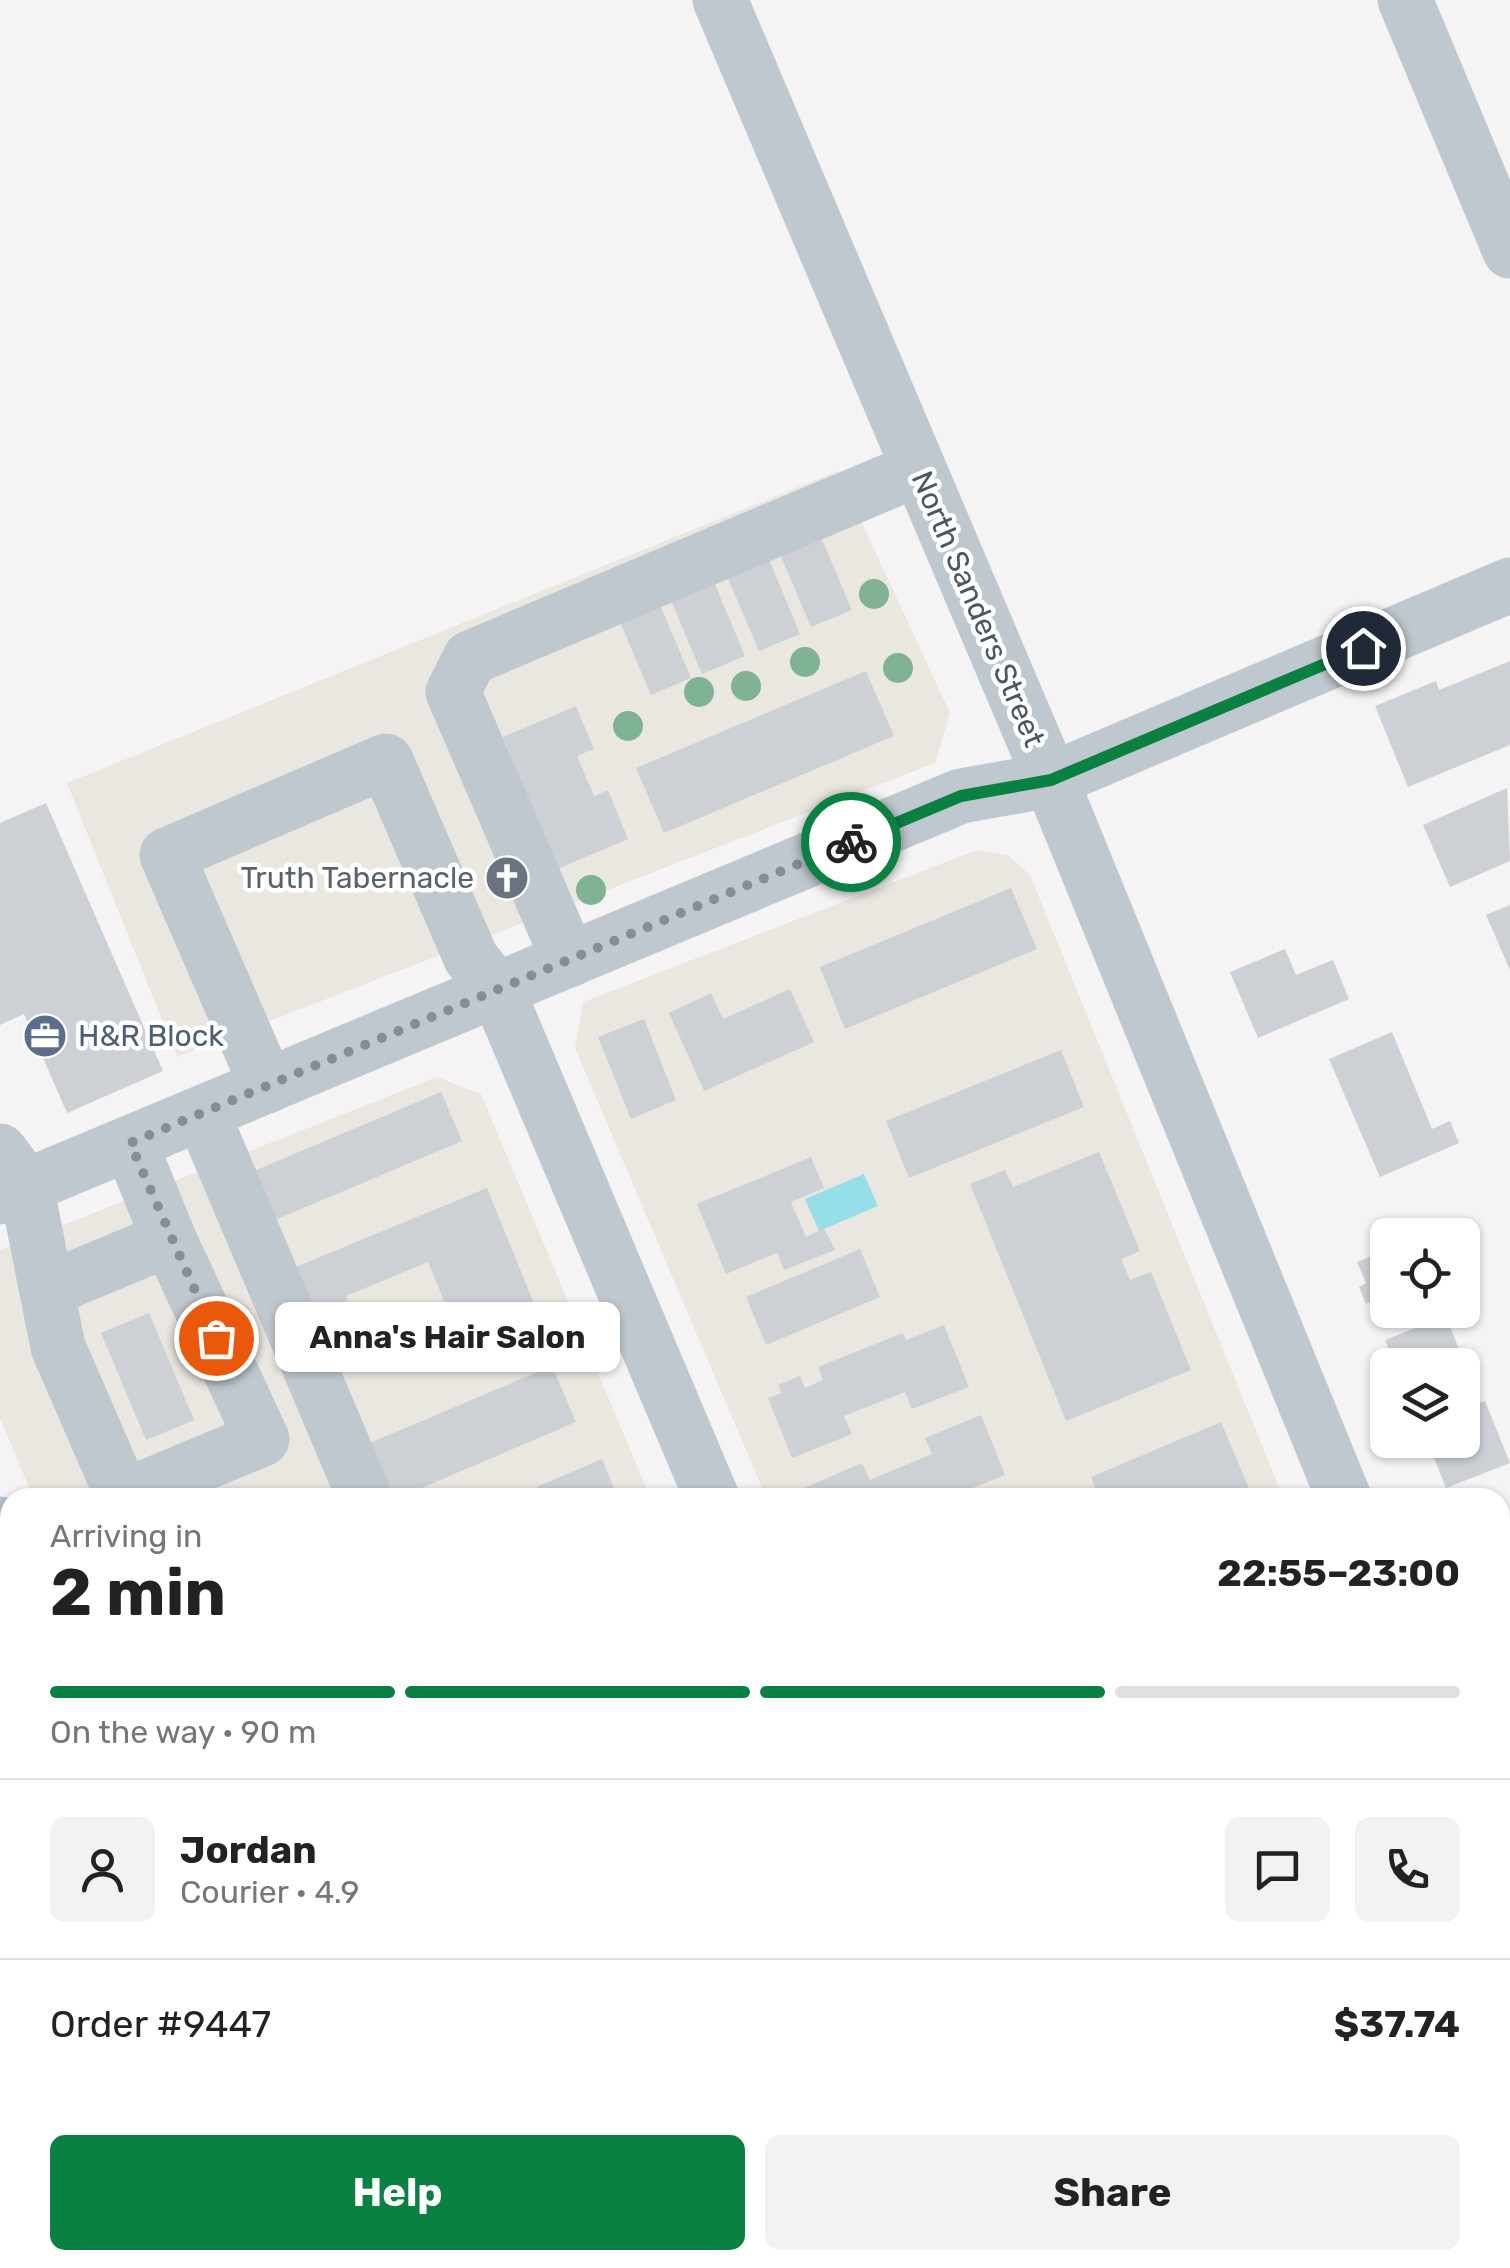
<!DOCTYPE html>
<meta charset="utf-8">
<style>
:root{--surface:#fff;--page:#f2f2f2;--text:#222;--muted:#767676;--line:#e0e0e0;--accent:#0b8043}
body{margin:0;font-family:Rubik,sans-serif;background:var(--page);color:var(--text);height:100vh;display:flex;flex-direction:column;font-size:38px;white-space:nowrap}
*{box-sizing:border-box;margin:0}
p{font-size:32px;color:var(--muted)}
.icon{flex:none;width:55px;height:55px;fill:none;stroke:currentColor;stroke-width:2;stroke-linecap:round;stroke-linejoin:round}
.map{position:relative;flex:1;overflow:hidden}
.side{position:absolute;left:0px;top:1488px;width:1510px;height:782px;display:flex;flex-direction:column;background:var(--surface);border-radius:30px 30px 0 0;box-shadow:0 2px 8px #0004}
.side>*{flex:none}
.tools{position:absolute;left:1370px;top:1218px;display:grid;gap:20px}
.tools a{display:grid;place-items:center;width:110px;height:110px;border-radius:15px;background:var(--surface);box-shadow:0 2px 8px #0004;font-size:50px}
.pin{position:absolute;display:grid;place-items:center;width:85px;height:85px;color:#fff;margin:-42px;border:5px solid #fff;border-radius:50%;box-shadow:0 2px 10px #0007}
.courier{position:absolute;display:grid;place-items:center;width:100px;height:100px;margin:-50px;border:8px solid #0b8043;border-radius:50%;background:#fff;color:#222;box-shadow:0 2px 12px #0007}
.bubble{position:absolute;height:70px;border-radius:15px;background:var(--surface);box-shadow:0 2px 8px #0004;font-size:32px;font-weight:700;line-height:70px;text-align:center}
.overview em{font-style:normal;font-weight:700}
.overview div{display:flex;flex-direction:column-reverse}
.overview{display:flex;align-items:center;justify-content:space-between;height:170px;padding:0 50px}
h1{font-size:65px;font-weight:700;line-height:75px}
.bar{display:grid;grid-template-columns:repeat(4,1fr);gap:15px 10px;align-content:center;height:120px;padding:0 50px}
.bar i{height:12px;border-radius:8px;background:var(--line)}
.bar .current{background:var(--accent)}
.bar p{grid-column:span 4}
.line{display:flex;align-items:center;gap:25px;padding:0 50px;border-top:2px solid var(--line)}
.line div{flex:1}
.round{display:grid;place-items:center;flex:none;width:105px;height:105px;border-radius:15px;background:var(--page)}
.button{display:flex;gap:20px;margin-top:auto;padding:20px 50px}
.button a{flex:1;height:115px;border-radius:15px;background:var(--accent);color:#fff;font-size:40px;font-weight:700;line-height:115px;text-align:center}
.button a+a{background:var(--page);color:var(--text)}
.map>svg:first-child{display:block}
.commercial{fill:#eae7e1}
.water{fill:#96dee8}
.building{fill:#cdd0d4}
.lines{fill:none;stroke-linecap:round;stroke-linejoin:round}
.minor{stroke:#bfc8ce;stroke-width:55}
.major{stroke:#b5c4cf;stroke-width:55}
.tree{fill:#7fb394}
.done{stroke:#868e93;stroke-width:10;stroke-dasharray:0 18}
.route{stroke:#0b8043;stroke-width:12}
.labels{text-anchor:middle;stroke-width:9;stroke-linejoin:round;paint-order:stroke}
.street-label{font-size:30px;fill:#4b575f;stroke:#fff}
.worship-label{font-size:30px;fill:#5b616d;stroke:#fff;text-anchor:end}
.service-label{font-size:30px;fill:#4e5e75;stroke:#fff;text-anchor:start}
</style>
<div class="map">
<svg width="1510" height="2268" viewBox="0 0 1510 2268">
<rect width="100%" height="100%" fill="#f5f3f3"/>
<g class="commercial">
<path d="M838,471L950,713L935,763L177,1057L67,783Z"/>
<path d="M977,850L1008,855L1030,875L1283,1497H766L575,1048L583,1002Z"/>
<path d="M437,1077L481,1094L650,1497H33L0,1418V1250Z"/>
<path d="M0,1883L10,1907V2260H157L160,2268H0Z"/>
<path d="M1500,2019L1510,2033V2268H862L881,2260H1500Z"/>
</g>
<path class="water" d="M864,1174L878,1206L819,1231L805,1199Z"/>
<g class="building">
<path d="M815,523L852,610L811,627L774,540Z"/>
<path d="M763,545L800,634L759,651L721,562Z"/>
<path d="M708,568L745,656L702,674L665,586Z"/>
<path d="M654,591L691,678L651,695L614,608Z"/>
<path d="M1510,661V745L1408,787L1375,706L1436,681L1439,690Z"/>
<path d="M866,671L894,736L664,833L636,768Z"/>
<path d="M576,706L594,749L577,756L594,796L608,790L628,839L557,869L503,737Z"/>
<path d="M1507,788L1510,861L1450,887L1423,825Z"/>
<path d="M46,803L163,1071L67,1113L24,1014L0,1025V823Z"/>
<path d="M1011,888L1037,949L845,1029L820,967Z"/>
<path d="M1510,905V970L1486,915Z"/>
<path d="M1285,949L1296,975L1333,960L1349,999L1258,1038L1230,972Z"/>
<path d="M790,989L814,1042L704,1091L669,1013L711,993L723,1019Z"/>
<path d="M644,1019L676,1100L631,1119L598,1037Z"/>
<path d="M1392,1032L1432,1129L1450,1121L1459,1143L1380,1177L1329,1059Z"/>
<path d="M1061,1050L1084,1107L909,1178L886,1121Z"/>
<path d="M441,1092L462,1141L275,1220L254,1171Z"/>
<path d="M1099,1152L1140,1251L1121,1259L1130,1280L1151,1272L1191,1370L1066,1421L970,1184L1005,1170L1013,1187Z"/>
<path d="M811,1157L824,1188L791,1202L806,1237L824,1228L835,1250L784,1270L777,1253L726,1274L697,1204Z"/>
<path d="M487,1188L542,1323L466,1354L428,1262L346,1296L356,1322L319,1337L291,1269Z"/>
<path d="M860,1249L880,1297L766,1345L746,1297Z"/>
<path d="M1388,1249V1310H1416L1384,1324L1374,1300L1366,1304L1359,1287L1366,1283L1357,1262Z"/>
<path d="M149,1313L194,1420L146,1440L101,1333Z"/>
<path d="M1446,1316L1469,1375L1462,1377V1365H1396L1385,1340Z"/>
<path d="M944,1325L969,1387L912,1409L905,1392L844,1416L852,1434L792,1458L768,1398L782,1393L778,1385L800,1376L805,1388L823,1380L818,1367L903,1333L906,1340Z"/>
<path d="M552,1366L576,1422L398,1498H387L365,1445Z"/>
<path d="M1485,1401L1510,1463L1446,1488L1427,1440H1462V1410Z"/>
<path d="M981,1415L1005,1475L970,1489L974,1498H808L804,1488L862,1463L870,1480L932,1454L925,1438Z"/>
<path d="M1221,1422L1253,1498H1100L1091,1477Z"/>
<path d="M602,1459L618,1498H542L537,1487Z"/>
<path d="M1510,1514V1646L1504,1648L1500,1638V1518Z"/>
<path d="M10,2157V2260H24L0,2268V2162Z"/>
<path d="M1510,2246V2268H1458L1477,2260H1500V2250Z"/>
<path d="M388,2260H664L666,2264L656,2268H391Z"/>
<path d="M1126,2260H1159L1130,2268Z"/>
<path d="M1257,2260H1304L1307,2268H1239Z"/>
</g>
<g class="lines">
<g class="minor">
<path d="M720,0L1051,780L1344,1498"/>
<path d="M1405,0L1510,251"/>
<path d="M569,960L453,692L470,658L918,469"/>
<path d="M267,1086L167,855L386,761L471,958L498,992L712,1498"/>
<path d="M202,1113L365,1498"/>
<path d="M0,1151L26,1186L58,1347L123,1497L262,1439L169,1239L130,1143"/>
<path d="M0,1197L961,796L1051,780L1510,585"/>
<path d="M49,1289L169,1239"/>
<path d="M1500,1880L1510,1904"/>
<path d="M1500,1971L1510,1967"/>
<path d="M0,2053L10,2049"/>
<path d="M0,2109L10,2105"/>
<path d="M687,2260L691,2268"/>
<path d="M1035,2260L1038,2268"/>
<path d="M792,2268L811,2260"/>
</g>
<g class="major">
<path d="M0,1524L10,1547"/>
<path d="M0,1722L10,1746"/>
<path d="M224,2260L227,2268"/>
<path d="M306,2260L309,2268"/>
</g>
</g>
<g class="tree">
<circle cx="874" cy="594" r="15"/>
<circle cx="805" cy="662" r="15"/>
<circle cx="898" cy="668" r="15"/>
<circle cx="746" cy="686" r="15"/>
<circle cx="699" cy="692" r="15"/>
<circle cx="628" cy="726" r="15"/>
<circle cx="591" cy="890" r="15"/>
</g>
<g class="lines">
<path class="done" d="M216,1338L130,1143L851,842"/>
<path class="route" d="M851,842L961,796L1051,780L1363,648"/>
</g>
<defs>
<symbol id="church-disc" viewBox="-11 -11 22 22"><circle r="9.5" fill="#6b7280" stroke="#fff"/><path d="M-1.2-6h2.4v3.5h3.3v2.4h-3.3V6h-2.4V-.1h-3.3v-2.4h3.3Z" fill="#fff"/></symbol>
<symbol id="office-disc" viewBox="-11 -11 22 22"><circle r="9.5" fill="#5c6f8a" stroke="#fff"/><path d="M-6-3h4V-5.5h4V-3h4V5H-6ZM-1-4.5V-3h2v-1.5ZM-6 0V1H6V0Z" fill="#fff"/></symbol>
</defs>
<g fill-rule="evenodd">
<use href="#church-disc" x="482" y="853" width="50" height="50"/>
<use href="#office-disc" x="20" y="1011" width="50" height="50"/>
</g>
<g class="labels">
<g class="street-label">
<text transform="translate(978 609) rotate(67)" y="10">North Sanders Street</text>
</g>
<g class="worship-label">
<text x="474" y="888">Truth Tabernacle</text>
</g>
<g class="service-label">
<text x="78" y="1046">H&amp;R Block</text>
</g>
</g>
</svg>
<div class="tools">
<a><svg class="icon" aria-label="locate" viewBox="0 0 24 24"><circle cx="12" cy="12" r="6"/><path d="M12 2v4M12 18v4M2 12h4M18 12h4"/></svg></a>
<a><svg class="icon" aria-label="layers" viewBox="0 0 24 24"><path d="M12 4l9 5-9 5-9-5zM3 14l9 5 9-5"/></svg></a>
</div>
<div class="pin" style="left:216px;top:1338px;background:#ea580c"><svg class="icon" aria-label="bag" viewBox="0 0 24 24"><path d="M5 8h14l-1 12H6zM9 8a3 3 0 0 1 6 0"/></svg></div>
<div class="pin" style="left:1363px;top:648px;background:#1f2937"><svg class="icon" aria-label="home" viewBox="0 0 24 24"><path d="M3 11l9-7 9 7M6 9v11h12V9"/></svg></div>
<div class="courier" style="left:851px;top:842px"><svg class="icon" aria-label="bike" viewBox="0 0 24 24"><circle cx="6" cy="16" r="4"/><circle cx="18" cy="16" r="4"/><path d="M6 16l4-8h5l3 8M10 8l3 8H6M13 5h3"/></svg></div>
<div class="bubble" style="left:275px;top:1302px;width:345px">Anna's Hair Salon</div>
<section class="side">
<div class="overview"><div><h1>2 min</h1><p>Arriving in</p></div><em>22:55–23:00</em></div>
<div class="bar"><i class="current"></i><i class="current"></i><i class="current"></i><i></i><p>On the way · 90 m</p></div>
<div class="line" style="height:180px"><a class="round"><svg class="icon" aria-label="person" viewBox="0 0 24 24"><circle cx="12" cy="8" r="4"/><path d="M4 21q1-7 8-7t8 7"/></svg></a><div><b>Jordan</b><p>Courier · 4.9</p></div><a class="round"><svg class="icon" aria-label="chat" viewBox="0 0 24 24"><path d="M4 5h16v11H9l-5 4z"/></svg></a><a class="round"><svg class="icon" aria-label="phone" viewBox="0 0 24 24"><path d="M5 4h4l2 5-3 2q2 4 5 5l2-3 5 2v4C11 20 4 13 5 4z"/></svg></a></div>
<div class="line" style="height:130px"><div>Order #9447</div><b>$37.74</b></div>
<div class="button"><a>Help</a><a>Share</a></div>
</section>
</div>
